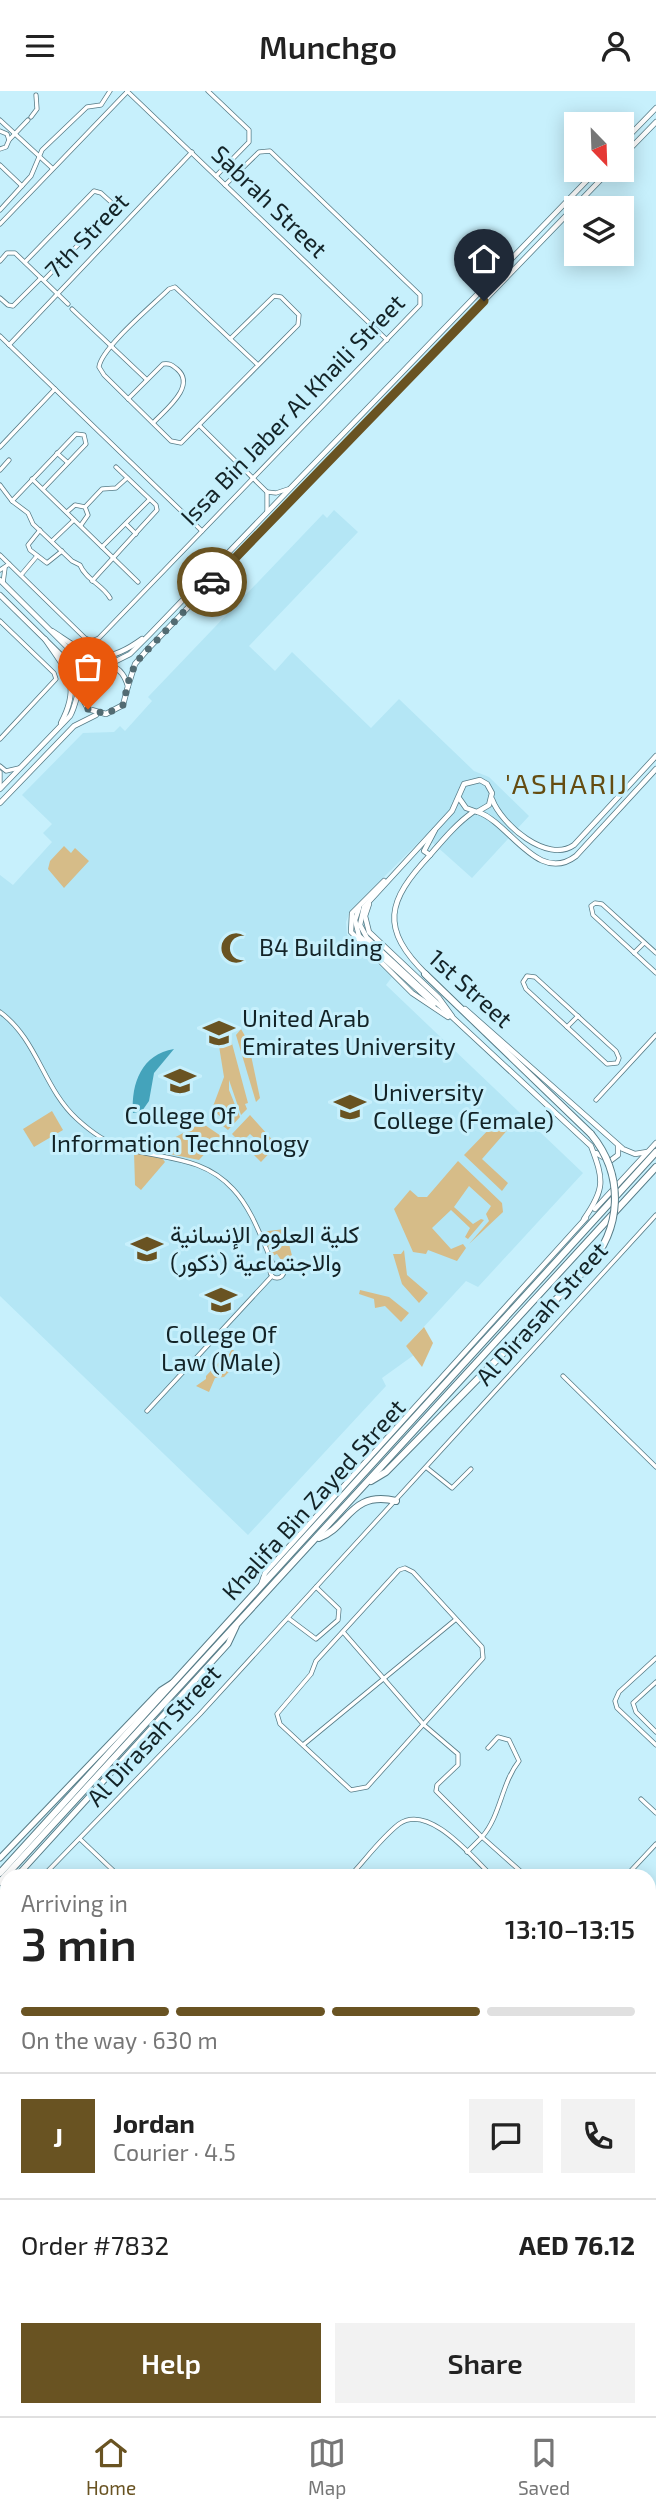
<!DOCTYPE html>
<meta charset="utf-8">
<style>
:root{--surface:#fff;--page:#f2f2f2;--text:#222;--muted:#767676;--line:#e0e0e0;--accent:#695322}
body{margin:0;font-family:"Exo 2",Vazirmatn,sans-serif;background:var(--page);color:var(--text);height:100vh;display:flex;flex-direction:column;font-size:26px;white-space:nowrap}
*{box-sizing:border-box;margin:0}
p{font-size:23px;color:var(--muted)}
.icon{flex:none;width:38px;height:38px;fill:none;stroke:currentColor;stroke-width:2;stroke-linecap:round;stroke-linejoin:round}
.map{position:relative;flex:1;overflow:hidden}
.details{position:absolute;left:0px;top:1778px;width:656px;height:548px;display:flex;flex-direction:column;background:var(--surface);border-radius:21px 21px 0 0;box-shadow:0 4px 18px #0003}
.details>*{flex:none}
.needle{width:46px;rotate:157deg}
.controls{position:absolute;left:564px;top:21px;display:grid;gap:14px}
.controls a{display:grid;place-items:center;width:70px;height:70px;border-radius:0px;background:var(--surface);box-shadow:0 4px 18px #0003;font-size:35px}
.pin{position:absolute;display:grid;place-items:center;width:60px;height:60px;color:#fff;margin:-72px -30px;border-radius:50% 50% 50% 0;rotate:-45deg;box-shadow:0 0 7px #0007}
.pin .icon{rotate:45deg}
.courier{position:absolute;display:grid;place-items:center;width:70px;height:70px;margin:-35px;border:5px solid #695322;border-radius:50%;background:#fff;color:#222;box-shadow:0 2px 9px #0007}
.headline em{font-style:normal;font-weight:600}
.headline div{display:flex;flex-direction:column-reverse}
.headline{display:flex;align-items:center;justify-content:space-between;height:119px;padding:0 21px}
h1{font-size:46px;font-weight:600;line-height:52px}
.bar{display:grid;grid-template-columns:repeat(4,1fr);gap:10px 7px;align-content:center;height:84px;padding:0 21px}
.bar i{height:9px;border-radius:5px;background:var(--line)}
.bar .on{background:var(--accent)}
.bar p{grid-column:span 4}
.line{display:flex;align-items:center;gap:18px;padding:0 21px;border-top:2px solid var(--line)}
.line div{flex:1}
.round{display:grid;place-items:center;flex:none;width:74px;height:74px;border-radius:0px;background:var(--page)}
.button{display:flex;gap:14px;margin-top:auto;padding:14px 21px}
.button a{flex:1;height:80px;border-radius:0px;background:var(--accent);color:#fff;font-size:28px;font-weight:600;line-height:80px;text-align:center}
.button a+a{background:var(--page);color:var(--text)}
header{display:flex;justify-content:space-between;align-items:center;height:91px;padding:0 21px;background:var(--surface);font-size:32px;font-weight:600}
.dock{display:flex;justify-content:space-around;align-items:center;height:98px;border-top:2px solid var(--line);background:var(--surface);font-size:19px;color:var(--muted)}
.dock a{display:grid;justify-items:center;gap:4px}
.dock .on{color:var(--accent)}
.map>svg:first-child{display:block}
.built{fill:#b4e6f5}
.green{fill:#d6bc88}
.water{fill:#44a3bb}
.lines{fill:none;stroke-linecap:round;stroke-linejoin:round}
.stream{stroke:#44a3bb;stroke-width:2}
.minor-casing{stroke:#577c87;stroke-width:5}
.tertiary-casing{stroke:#577c87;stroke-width:6}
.secondary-casing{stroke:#577c87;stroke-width:6}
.primary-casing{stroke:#577c87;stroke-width:7}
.trunk-casing{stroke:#577c87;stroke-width:8}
.minor{stroke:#fff;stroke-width:3.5}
.tertiary{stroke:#fff;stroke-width:4.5}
.secondary{stroke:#fff;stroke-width:4.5}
.primary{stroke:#fff;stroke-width:5}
.trunk{stroke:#fff;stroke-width:6}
.trunk-bridge-casing{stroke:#577c87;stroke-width:8;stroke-linecap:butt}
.trunk-bridge{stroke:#fff;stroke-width:6}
.done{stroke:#526b72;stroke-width:7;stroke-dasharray:0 12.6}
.route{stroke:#695322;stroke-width:9}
.labels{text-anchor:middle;stroke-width:6;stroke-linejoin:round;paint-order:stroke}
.street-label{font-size:24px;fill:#132327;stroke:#c7f0fc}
.poi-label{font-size:24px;fill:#132327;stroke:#c7f0fc;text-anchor:start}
.quarter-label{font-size:28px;letter-spacing:2px;fill:#654c11;stroke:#c7f0fc}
</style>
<header><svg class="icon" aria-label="menu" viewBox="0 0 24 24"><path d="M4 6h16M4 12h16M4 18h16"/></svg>Munchgo<svg class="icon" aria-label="person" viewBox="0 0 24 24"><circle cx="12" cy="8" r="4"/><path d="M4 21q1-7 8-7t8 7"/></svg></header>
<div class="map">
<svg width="656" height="2325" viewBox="0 0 656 2325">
<rect width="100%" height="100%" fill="#c7f0fc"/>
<path class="built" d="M334,419L358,441L249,555L275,580L292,561L371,637L399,608L474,680L489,686L529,725L472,787L425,745L350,820L346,831L347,844L392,886L386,894L583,1082L478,1196L466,1190L432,1227L406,1255L414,1264L382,1287L386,1295L248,1444L0,1205V784L13,794L52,751L43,742L52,733L22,704L83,642L114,641L120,635L125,640L152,610L148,606L323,423L327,427Z"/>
<g class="green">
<path d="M64,755L71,762L75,757L89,770L64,797L48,778L50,770Z"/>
<path d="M241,938L248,950L260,1007L256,1011L236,944Z"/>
<path d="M230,945L248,1012L245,1013L247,1018L241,1024L229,989V999L240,1026L228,1039L223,1035V1028L212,1018L224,986L219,955Z"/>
<path d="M52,1020L63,1039L34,1056L23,1038Z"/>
<path d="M250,1024L277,1054L261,1071L252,1062L260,1052L250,1043L241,1052L232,1043Z"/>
<path d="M498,1024L510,1036L482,1068L508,1092L502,1100L464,1064L496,1031Z"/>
<path d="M202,1032L221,1045L199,1069L135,1056L138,1050L170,1049Z"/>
<path d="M134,1062L162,1067L165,1071L141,1099L135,1094Z"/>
<path d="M458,1070L502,1112L503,1121L469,1153L489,1130L486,1123L491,1115L469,1095L454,1116L473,1133L481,1128L484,1129L468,1148L465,1146L470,1137L451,1119L432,1137L451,1158L463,1153L466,1157L457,1170L428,1159L426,1163L413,1161L394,1118L410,1099L418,1106H427Z"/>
<path d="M285,1138L295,1176L290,1182L277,1163L272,1165L260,1141Z"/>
<path d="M404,1159L407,1184L428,1202L419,1212L402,1193L393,1163H401Z"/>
<path d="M360,1199L389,1206L409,1222L401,1231L385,1215L375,1217L374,1208L359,1203Z"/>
<path d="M424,1236L433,1252L422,1276L406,1255Z"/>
<path d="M232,1258L242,1267L224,1286L215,1287L209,1301L196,1295L206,1288V1285L224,1266L227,1267Z"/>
</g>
<path class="water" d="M174,958L154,982L149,1010L142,1020L133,1022C131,992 142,963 174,958Z"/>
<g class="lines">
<g class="stream">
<path d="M649,2233L656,2228"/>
<path d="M516,2325L525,2319"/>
</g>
<defs>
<g id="minor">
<path d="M127,0L387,249"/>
<path d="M208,0L249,39V51L216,85"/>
<path d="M31,26L37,18L36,4"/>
<path d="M0,29L52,77"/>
<path d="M0,40L7,43L9,49L6,56L0,58"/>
<path d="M9,49L28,29"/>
<path d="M0,74L22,95"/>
<path d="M0,119L31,85L42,59L87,16L101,14L110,0"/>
<path d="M0,133L127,1"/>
<path d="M0,170L7,162H15L68,213"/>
<path d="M25,171L94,100L101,102L112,112V119L44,189"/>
<path d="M0,207L8,214L13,215L41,187"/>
<path d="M72,218L146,288"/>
<path d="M0,245L202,440"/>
<path d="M230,248L274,205L281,206L299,224L298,234L181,352L171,350L104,284L99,276C101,257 154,213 169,198L175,196L258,274"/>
<path d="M9,254L192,61"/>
<path d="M128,308L163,273C170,272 172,274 177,278C197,295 165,319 153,332"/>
<path d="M200,335L267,401V420"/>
<path d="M0,356L55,298"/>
<path d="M57,362L67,371"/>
<path d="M0,379L9,369"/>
<path d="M32,388L138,491"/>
<path d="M0,394L12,410L28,422L33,433L72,470L80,474C86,489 103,494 110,507"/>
<path d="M267,401L276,402L288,398"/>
<path d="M12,410L76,343L84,344L86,353L43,398"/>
<path d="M85,416L102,398L116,397L127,387"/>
<path d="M67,421L75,414L85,416L88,424L81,434"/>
<path d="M126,433L136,443"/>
<path d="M40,439L28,454L30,459L47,472L62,460"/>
<path d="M52,450L74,429"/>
<path d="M102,456L149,409"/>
<path d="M0,464L85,547L92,550L99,547L420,214V204L270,60L259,61L225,94"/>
<path d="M0,479L9,473"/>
<path d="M21,484L37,465"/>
<path d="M92,490L157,419L156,414L116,376"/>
<path d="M3,492L5,477"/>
<path d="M0,530L54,582L56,588L0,648"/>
<path d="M0,675L6,680L19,677"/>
<path d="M0,681V696"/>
<path d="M634,862L644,852"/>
<path d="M656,862L602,813L595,812L591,815L593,824L656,882"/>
<path d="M527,885L535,886L616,960L619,967L617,972L607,973L526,898L523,891Z"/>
<path d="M0,921C38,949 43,997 77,1028C89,1039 105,1051 121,1056C162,1069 202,1064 233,1098C252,1118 262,1149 273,1173"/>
<path d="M567,936L578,925"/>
<path d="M596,1009L656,944"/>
<circle cx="277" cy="1180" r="7"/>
<path d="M563,1285L656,1376"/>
<path d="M147,1320L272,1185"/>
<path d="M427,1377L452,1397L471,1378"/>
<path d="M405,1477L413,1481L482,1556L483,1567L367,1696L351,1699L280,1633L277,1623L311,1583L316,1570L399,1479Z"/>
<path d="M288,1527L316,1548L338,1529L339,1518L316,1496"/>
<path d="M344,1542L424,1634L458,1663V1674L437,1694L436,1700L482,1746L467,1761"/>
<path d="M656,1567L619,1601L615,1610L617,1617L656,1654"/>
<path d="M656,1591L633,1612L636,1621L656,1641"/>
<path d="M303,1654L455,1529"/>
<path d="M488,1657L498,1646L509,1649L519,1670C501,1693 501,1724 482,1746L526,1785"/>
<path d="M641,1708L656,1722"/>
<path d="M80,1748L119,1785"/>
<path d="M43,1785L200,1623L656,1124"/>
<path d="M350,1785C366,1768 381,1747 399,1733C429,1712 472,1766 492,1785"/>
<path d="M626,1785L656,1753"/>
<path d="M0,1832L7,1825"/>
<path d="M649,1838L656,1831"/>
<path d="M0,1900L6,1905"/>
<path d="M7,1904L0,1915L7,1923"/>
<path d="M649,1931L656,1937"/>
<path d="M649,1954L656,1960"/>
<path d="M0,2007L7,2017"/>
<path d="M0,2050L7,2043"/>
<path d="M649,2052L656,2058"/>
<path d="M649,2072L656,2066"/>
<path d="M649,2145L656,2139"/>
<path d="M0,2146L7,2139"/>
<path d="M649,2209L656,2204"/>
<path d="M649,2261L656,2256"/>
<path d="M289,2319L295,2325"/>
<path d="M115,2322L120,2319"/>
<path d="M50,2325L57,2319"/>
<path d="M254,2325L260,2319"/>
<path d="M556,2325L565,2319"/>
</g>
<g id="tertiary">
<path d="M0,489L70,559L98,574"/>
<path d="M0,504L67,570L79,593"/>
<path d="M459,707L466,717L477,721L489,714L492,702L487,693L480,689L464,693L452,720L364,816L360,834L367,847L591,1055C604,1089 605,1098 584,1128"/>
<path d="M492,708C501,733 547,773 574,754L656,665"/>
<path d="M478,721C510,732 538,794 576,765L656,678"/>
<path d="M430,764L424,760L435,739"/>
<path d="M384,790L352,822L351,841L412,902L448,926"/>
<path d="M369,813L365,825L369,841L439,907L452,925"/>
<path d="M359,817L355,829L359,845L434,913"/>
<path d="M427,884C379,837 387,810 430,764C443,749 456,733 473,721"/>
<path d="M465,918L623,1058L635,1063L647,1061"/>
<path d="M596,1062L610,1070L618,1064V1055"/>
<path d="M595,1118L656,1052"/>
<path d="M261,1494L265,1482L586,1127"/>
</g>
<g id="secondary">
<path d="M621,53L656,17"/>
<path d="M621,67L656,31"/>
<path d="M52,540C89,564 101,578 142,548"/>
<path d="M45,548C66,580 82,592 61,632"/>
<path d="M108,574L130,563L149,544L597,79"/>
<path d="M128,595L135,573L147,559L610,79"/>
<path d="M0,698L70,625C81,607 77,565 111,575C121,578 125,586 128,595L123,614L106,623L88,618L79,601"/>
<path d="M0,712L74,635L96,624"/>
</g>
<g id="primary">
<path d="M0,1767L161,1599L172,1592"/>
<path d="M17,1785L228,1553L236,1536"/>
<path d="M0,1804L7,1796"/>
<path d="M0,1954L7,1962"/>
<path d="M0,1975L7,1982"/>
<path d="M649,2102L656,2096"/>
<path d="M649,2119L656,2113"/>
<path d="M323,2319L329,2325"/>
<path d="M331,2319L337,2325"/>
<path d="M343,2319L349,2325"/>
<path d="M400,2325L406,2319"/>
<path d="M406,2325L413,2319"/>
<path d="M415,2325L421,2319"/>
<path d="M427,2325L433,2319"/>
</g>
<g id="trunk">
<path d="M425,883L591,1043"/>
<path d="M371,1390L386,1381L587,1177"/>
<path d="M319,1447C348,1437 350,1399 396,1410"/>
<path d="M0,1782L656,1061"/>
<path d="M0,1791L656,1076"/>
</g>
</defs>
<use href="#minor" class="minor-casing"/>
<use href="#tertiary" class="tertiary-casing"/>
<use href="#secondary" class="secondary-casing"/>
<use href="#primary" class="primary-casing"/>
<use href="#trunk" class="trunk-casing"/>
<use href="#minor" class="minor"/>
<use href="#tertiary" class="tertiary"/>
<use href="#secondary" class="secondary"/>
<use href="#primary" class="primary"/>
<use href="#trunk" class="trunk"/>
<defs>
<path id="trunk-bridge" d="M587,1177C622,1138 625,1085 591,1043"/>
</defs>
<use href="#trunk-bridge" class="trunk-bridge-casing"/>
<use href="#trunk-bridge" class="trunk-bridge"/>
</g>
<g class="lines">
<path class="done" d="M88,618L106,623L123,614L130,584L138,569L212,491"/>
<path class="route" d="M212,491L484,210"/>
</g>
<defs>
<symbol id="mosque-bare" viewBox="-9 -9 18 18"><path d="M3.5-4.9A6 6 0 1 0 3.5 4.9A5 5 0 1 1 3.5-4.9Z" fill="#695322" stroke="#c7f0fc" stroke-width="2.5" paint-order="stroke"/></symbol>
<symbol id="university-bare" viewBox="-9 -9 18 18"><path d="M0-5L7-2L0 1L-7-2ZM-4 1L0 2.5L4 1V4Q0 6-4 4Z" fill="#695322" stroke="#c7f0fc" stroke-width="2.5" paint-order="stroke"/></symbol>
</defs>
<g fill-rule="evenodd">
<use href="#mosque-bare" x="214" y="835" width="44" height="44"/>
<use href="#university-bare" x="197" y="920" width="44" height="44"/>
<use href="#university-bare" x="158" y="968" width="44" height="44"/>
<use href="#university-bare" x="328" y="994" width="44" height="44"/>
<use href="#university-bare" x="125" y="1136" width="44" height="44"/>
<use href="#university-bare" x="199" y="1187" width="44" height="44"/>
</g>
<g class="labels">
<g class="street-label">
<text transform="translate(269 111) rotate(44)" y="8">Sabrah Street</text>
<text transform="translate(87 145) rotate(-46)" y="8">7th Street</text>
<text transform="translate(293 319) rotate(-46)" y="8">Issa Bin Jaber Al Khaili Street</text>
<text transform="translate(470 898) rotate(42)" y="8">1st Street</text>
<text transform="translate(542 1223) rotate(-48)" y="8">Al Dirasah Street</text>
<text transform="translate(314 1409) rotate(-48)" y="8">Khalifa Bin Zayed Street</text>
<text transform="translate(154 1645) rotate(-47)" y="8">Al Dirasah Street</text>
</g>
<g class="poi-label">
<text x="259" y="865">B4 Building</text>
<text x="242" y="936">United Arab<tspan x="242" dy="28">Emirates University</tspan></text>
<text x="373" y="1010">University<tspan x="373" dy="28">College (Female)</tspan></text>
<text x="180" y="1033" text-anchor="middle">College Of<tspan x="180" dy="28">Information Technology</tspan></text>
<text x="170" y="1152">كلية العلوم الإنسانية<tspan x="170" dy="28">والاجتماعية (ذكور)</tspan></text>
<text x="221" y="1252" text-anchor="middle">College Of<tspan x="221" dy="28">Law (Male)</tspan></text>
</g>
<g class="quarter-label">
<text x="567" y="703">'ASHARIJ</text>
</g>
</g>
</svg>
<div class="controls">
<a><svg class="needle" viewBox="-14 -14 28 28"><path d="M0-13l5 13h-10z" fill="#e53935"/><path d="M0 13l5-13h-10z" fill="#767676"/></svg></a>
<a><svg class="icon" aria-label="layers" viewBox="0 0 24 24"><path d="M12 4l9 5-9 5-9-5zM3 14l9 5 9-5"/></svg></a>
</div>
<div class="pin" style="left:88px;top:618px;background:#ea580c"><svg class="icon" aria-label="bag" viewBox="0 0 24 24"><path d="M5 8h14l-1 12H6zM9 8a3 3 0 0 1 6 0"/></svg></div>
<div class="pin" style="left:484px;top:210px;background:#1f2937"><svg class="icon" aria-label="home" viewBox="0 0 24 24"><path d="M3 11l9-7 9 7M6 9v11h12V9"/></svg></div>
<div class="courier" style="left:212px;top:491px"><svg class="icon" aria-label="car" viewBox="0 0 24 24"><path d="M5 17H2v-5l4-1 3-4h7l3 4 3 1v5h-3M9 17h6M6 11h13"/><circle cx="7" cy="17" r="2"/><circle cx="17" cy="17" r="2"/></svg></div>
<section class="details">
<div class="headline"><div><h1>3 min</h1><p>Arriving in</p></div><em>13:10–13:15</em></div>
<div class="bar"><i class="on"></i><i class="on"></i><i class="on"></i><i></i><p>On the way · 630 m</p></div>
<div class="line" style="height:126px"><b class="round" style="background:var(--accent);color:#fff">J</b><div><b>Jordan</b><p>Courier · 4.5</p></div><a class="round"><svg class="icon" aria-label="chat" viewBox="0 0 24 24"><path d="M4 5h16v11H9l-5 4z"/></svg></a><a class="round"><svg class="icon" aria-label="phone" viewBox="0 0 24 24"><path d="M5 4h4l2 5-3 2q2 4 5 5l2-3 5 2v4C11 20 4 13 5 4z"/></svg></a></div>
<div class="line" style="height:91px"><div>Order #7832</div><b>AED 76.12</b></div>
<div class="button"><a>Help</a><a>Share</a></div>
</section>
</div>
<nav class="dock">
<a class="on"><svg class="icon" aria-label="home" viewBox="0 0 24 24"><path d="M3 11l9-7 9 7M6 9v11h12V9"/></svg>Home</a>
<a><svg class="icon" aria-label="map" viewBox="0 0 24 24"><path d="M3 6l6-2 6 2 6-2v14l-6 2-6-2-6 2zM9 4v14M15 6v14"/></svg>Map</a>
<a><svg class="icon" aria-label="saved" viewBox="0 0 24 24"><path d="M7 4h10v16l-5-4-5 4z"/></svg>Saved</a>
</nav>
